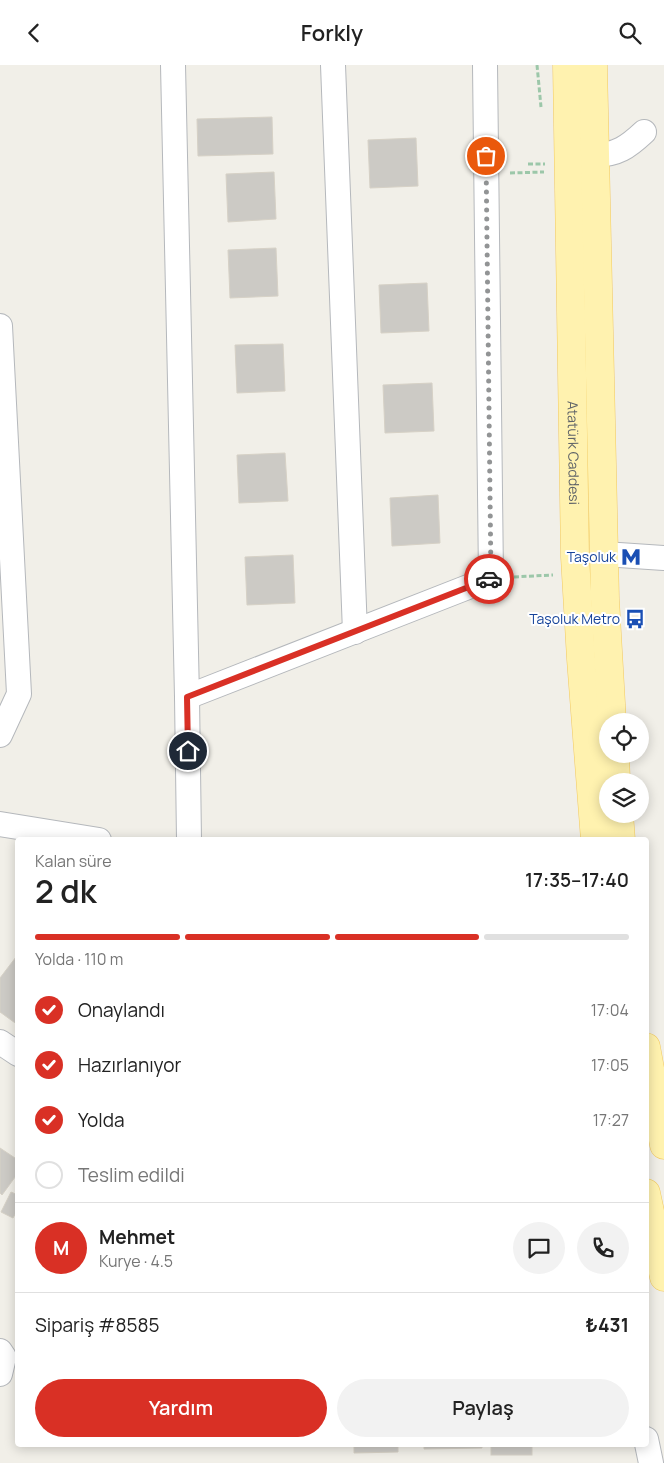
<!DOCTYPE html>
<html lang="tr">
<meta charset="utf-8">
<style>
:root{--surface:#fff;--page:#f2f2f2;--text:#222;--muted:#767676;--line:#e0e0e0;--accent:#d93025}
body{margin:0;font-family:Manrope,sans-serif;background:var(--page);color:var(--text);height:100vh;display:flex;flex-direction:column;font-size:19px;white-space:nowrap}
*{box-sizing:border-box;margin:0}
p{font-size:16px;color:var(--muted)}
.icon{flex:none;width:28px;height:28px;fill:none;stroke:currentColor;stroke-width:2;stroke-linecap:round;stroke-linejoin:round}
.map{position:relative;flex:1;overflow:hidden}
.sheet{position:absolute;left:15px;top:772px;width:634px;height:610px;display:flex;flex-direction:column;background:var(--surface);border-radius:5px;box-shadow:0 2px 12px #0003}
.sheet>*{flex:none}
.buttons{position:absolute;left:599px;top:648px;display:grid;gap:10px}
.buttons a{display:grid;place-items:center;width:50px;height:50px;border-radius:50%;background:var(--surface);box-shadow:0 2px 12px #0003;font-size:25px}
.pin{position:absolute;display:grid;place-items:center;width:42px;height:42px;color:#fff;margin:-21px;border:2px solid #fff;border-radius:50%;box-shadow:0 1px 5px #0007}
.courier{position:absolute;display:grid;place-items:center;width:50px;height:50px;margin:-25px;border:4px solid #d93025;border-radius:50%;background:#fff;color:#222;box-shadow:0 1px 6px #0007}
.overview em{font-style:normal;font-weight:600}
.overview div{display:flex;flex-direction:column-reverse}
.overview{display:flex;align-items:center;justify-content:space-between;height:85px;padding:0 20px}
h1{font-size:32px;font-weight:600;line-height:38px}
.bar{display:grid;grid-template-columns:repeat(4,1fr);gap:8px 5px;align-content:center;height:60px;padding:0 20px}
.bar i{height:6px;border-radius:4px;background:var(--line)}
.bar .active{background:var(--accent)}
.bar p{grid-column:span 4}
.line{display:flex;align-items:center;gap:12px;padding:0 20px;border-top:1px solid var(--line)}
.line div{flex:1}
.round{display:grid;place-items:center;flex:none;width:52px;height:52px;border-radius:26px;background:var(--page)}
ol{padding:0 20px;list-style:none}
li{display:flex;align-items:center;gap:15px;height:55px}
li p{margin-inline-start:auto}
li .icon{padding:5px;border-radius:50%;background:var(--accent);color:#fff;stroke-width:4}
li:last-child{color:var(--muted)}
li i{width:28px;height:28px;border:2px solid var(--line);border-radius:50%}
.button{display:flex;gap:10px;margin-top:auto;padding:10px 20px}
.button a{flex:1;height:58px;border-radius:30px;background:var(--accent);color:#fff;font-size:20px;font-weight:600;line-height:58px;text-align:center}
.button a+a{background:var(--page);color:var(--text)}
header{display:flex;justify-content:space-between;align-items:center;height:65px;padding:0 20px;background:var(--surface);font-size:22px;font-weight:600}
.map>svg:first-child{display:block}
.building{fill:#cccac5;stroke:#d6d1c6}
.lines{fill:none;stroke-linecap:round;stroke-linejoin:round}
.minor-casing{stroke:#b5b8bc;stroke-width:26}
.major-casing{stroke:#f2c960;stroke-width:29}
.path{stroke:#9cc7a9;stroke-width:3;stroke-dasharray:5 2.5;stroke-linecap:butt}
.minor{stroke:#fff;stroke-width:24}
.major{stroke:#fff2af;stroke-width:28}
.done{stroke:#929495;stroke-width:5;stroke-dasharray:0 9}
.route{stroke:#d93025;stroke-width:6}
.labels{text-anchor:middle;stroke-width:4;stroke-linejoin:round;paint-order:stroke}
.street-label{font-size:14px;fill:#5f6368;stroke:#fff}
.transit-label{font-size:14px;fill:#164399;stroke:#fff;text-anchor:end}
</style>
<header><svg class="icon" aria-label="back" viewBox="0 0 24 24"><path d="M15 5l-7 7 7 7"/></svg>Forkly<svg class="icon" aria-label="search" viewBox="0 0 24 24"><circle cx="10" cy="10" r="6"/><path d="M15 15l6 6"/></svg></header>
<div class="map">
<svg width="664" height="1398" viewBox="0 0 664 1398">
<rect width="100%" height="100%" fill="#f1efe8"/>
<g class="building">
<path d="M272,52L273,89L198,91L197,54Z"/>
<path d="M416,73L418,121L370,123L368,75Z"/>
<path d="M274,107L276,154L228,157L226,109Z"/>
<path d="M276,183L278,231L230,233L228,185Z"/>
<path d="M427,218L429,266L381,268L379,220Z"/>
<path d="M283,279L285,326L237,328L235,280Z"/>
<path d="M432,318L434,366L385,368L383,320Z"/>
<path d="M285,388L288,436L239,438L237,390Z"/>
<path d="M438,430L440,478L392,481L390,433Z"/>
<path d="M293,490L295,538L247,540L245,492Z"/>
<path d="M16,892L18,893V960L0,947V913Z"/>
<path d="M0,1083L18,1095V1108L2,1130L0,1128Z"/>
<path d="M11,1127L18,1130V1144L13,1153L1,1147Z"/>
<path d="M354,1380H398V1387L354,1388Z"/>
<path d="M424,1380H482V1383L424,1384Z"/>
<rect x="491" y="1380" width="41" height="10"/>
</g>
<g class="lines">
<defs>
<g id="minor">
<path d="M173,0L187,632L189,775"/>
<path d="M333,0L355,567"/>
<path d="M594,90C617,90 628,82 644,67"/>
<path d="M0,261L19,629L0,670"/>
<path d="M604,489L664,493"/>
<path d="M187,632L491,513L485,0"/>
<path d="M0,759L99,775"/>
<path d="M0,977L18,989"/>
<path d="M0,1286L4,1292L0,1309"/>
<path d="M646,1374L651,1398"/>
</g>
<g id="major">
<path id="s1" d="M567,0L575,492L581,594L595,775"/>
<path d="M593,0L605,534L612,656"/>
<path d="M615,689L616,716"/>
<path d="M619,749L621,775"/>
<path d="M646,982L664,1080"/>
<path d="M646,1128L664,1212"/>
</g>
</defs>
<use href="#minor" class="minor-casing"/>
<use href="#major" class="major-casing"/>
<g class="path">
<path d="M537,0L541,42"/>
<path d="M528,99H545"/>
<path d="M510,108L544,107"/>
<path d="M514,512L553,510"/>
</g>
<use href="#minor" class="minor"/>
<use href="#major" class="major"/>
</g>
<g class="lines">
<path class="done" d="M486,91L491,513L489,514"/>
<path class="route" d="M188,686L187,632L489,514"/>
</g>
<defs>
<symbol id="metro-bare" viewBox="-9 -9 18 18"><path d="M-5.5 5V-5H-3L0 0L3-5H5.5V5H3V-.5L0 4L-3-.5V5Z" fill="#1a4fb4" stroke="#fff" stroke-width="2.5" paint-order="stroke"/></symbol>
<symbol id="bus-bare" viewBox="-9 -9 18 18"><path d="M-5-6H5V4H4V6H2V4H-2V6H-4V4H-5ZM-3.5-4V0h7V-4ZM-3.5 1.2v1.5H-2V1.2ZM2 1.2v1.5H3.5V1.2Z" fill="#1a4fb4" stroke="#fff" stroke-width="2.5" paint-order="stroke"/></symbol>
</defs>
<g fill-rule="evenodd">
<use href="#metro-bare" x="617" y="478" width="28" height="28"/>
<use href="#bus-bare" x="621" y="540" width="28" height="28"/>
</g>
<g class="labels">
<g class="street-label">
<text dy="5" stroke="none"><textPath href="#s1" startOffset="388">Atatürk Caddesi</textPath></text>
</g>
<g class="transit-label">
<text x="616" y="497">Taşoluk</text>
<text x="620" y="559">Taşoluk Metro</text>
</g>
</g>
</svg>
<div class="buttons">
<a><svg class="icon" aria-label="locate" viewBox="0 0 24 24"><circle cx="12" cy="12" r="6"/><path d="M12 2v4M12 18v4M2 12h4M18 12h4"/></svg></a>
<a><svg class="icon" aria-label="layers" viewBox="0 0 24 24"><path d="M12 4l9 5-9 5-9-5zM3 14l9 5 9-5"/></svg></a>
</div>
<div class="pin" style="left:486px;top:91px;background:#ea580c"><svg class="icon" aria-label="bag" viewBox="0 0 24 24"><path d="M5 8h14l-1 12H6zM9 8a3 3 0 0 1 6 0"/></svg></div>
<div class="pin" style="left:188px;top:686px;background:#1f2937"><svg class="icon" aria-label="home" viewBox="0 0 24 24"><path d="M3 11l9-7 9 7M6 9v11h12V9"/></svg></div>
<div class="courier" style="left:489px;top:514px"><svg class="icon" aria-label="car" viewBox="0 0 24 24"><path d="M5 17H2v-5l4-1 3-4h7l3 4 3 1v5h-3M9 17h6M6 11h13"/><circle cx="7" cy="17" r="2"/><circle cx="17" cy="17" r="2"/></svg></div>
<section class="sheet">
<div class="overview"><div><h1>2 dk</h1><p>Kalan süre</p></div><em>17:35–17:40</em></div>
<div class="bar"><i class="active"></i><i class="active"></i><i class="active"></i><i></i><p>Yolda · 110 m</p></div>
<ol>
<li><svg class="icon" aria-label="check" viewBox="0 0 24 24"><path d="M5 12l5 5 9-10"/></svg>Onaylandı<p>17:04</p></li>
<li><svg class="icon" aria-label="check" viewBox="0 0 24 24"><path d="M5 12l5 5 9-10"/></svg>Hazırlanıyor<p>17:05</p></li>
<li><svg class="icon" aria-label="check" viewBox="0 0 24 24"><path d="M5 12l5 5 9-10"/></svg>Yolda<p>17:27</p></li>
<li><i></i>Teslim edildi</li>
</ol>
<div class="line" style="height:90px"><b class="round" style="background:var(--accent);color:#fff">M</b><div><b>Mehmet</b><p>Kurye · 4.5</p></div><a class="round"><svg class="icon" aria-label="chat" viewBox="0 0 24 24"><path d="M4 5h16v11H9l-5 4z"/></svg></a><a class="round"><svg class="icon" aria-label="phone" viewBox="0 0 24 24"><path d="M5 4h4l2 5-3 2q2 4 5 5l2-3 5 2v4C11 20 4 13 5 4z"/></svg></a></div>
<div class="line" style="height:65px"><div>Sipariş #8585</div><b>₺431</b></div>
<div class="button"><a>Yardım</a><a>Paylaş</a></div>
</section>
</div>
